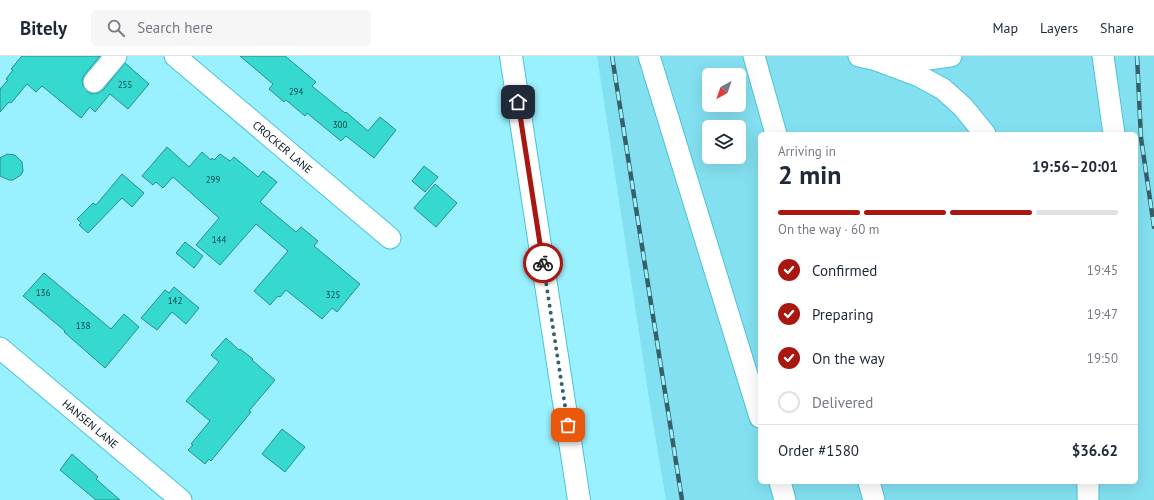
<!DOCTYPE html>
<meta charset="utf-8">
<style>
:root{--surface:#fff;--page:#f6f6f7;--text:#1f2937;--muted:#747a83;--line:#e0e1e3;--accent:#a91711}
body{margin:0;font-family:"PT Sans",sans-serif;background:var(--page);color:var(--text);height:100vh;display:flex;flex-direction:column;font-size:15px;white-space:nowrap}
*{box-sizing:border-box;margin:0}
p{font-size:13px;color:var(--muted)}
.icon{flex:none;width:22px;height:22px;fill:none;stroke:currentColor;stroke-width:2;stroke-linecap:round;stroke-linejoin:round}
.map{position:relative;flex:1;overflow:hidden}
.drawer{position:absolute;left:758px;top:76px;width:380px;height:352px;display:flex;flex-direction:column;background:var(--surface);border-radius:6px;box-shadow:0 4px 16px #0002}
.drawer>*{flex:none}
.needle{width:26px;rotate:220deg}
.tools{position:absolute;left:702px;top:12px;display:grid;gap:8px}
.tools a{display:grid;place-items:center;width:44px;height:44px;border-radius:6px;background:var(--surface);box-shadow:0 4px 16px #0002;font-size:20px}
.pin{position:absolute;display:grid;place-items:center;width:34px;height:34px;color:#fff;margin:-17px;border-radius:8px;box-shadow:0 2px 6px #0006}
.courier{position:absolute;display:grid;place-items:center;width:40px;height:40px;margin:-20px;border:3px solid #a91711;border-radius:50%;background:#fff;color:#222;box-shadow:0 1px 5px #0007}
.head em{font-style:normal;font-weight:600}
.head div{display:flex;flex-direction:column-reverse}
.head{display:flex;align-items:center;justify-content:space-between;height:68px;padding:0 20px}
h1{font-size:26px;font-weight:600;line-height:30px}
.bar{display:grid;grid-template-columns:repeat(4,1fr);gap:6px 4px;align-content:center;height:48px;padding:0 20px}
.bar i{height:5px;border-radius:3px;background:var(--line)}
.bar .current{background:var(--accent)}
.bar p{grid-column:span 4}
.line{display:flex;align-items:center;gap:10px;padding:0 20px;border-top:1px solid var(--line)}
.line div{flex:1}
ol{padding:0 20px;list-style:none}
li{display:flex;align-items:center;gap:12px;height:44px}
li p{margin-inline-start:auto}
li .icon{padding:4px;border-radius:50%;background:var(--accent);color:#fff;stroke-width:4}
li:last-child{color:var(--muted)}
li i{width:22px;height:22px;border:2px solid var(--line);border-radius:50%}
header{display:flex;align-items:center;gap:24px;box-sizing:border-box;height:56px;padding:0 20px;background:var(--surface);border-bottom:1px solid var(--line)}
header strong{font-size:19px}
nav{display:flex;gap:22px;margin-inline-start:auto;font-size:14px}
.search{width:280px;height:36px;background:var(--page);display:flex;align-items:center;gap:10px;box-sizing:border-box;padding:0 14px;border-radius:6px;color:var(--muted);font-size:15px}
.map>svg:first-child{display:block}
.built{fill:#83e0f0;fill-rule:evenodd}
.building{fill:#36d9cf;stroke:#2e8c86}
.lines{fill:none;stroke-linecap:round;stroke-linejoin:round}
.minor-casing{stroke:#4bc3d5;stroke-width:23}
.major-casing{stroke:#4bc3d5;stroke-width:24}
.minor{stroke:#fff;stroke-width:21}
.major{stroke:#fff;stroke-width:22}
.rail-casing{stroke:#356068;stroke-width:4.5}
.rail{stroke:#99f0fe;stroke-width:3;stroke-dasharray:9;stroke-linecap:butt}
.done{stroke:#366168;stroke-width:4;stroke-dasharray:0 7.2}
.route{stroke:#a91711;stroke-width:5}
.labels{text-anchor:middle;stroke-width:3;stroke-linejoin:round;paint-order:stroke}
.number-label{font-size:9px;fill:#0e4546}
.street-label{font-size:11px;fill:#001418;stroke:#99f0fe}
</style>
<header>
<strong>Bitely</strong>
<div class="search"><svg class="icon" aria-label="search" viewBox="0 0 24 24"><circle cx="10" cy="10" r="6"/><path d="M15 15l6 6"/></svg>Search here</div>
<nav><a>Map</a><a>Layers</a><a>Share</a></nav>
</header>
<div class="map">
<svg width="1154" height="444" viewBox="0 0 1154 444">
<rect width="100%" height="100%" fill="#99f0fe"/>
<path class="built" d="M597,0H1154V444H666L650,349ZM709,19H739V49H709ZM709,71H739V101H709ZM760,78H1136V426H760Z"/>
<g class="building">
<path d="M22,0H100L85,18L82,23L83,30L87,35L91,38L98,37L103,34L125,7L149,28L128,53L110,38L95,56L90,51L81,62L42,30L36,36L27,28L11,47L9,46L0,56V33L8,24L6,23L13,14L11,13Z"/>
<path d="M240,0H285L316,26L312,30L345,57L346,56L368,75L380,61L396,74L374,102L346,80L341,85L307,57L305,60L286,44L284,46L269,33L273,28Z"/>
<path d="M167,91L189,111L202,96L211,104L212,102L214,104L220,98L230,105L234,101L258,121L263,115L277,126L260,146L296,176L301,171L318,185L314,190L360,228L337,256L332,252L322,263L286,234L280,241L278,240L270,249L254,235L288,195L256,168L220,209L196,189L219,162L173,121L163,132L156,126L153,129L142,120Z"/>
<path d="M7,98L15,99L22,106L23,115L21,119L13,124H9L0,120V102Z"/>
<path d="M424,110L438,121L425,136L412,125Z"/>
<path d="M122,118L144,137L132,151L122,142L88,177L79,169L81,167L77,163L93,147L96,149Z"/>
<path d="M435,128L457,147L436,171L414,152Z"/>
<path d="M185,186L203,200L194,212L176,197Z"/>
<path d="M44,217L111,273L124,258L139,271L105,312L64,276L65,275L23,240Z"/>
<path d="M174,231L199,252L186,268L172,256L157,274L141,262L165,234L169,237Z"/>
<path d="M226,282L239,294L240,293L253,303L252,304L275,324L249,355L251,356L211,405L209,403L205,408L188,394L193,389L191,388L210,365L186,345L219,306L211,299Z"/>
<path d="M282,373L305,391L285,416L262,398Z"/>
<path d="M72,398L98,421L96,423L120,444H96L60,414Z"/>
</g>
<g class="lines">
<defs>
<g id="minor">
<path id="s1" d="M175,0L390,182"/>
<path d="M649,0L760,361"/>
<path d="M754,0L776,78"/>
<path d="M859,0C891,8 920,5 951,0"/>
<path d="M1103,0L1114,78"/>
<path d="M876,4L919,20L943,33L963,51L985,78"/>
<path d="M94,26L116,0"/>
<path id="s2" d="M0,292L181,444"/>
<path d="M780,426L785,444"/>
<path d="M869,426L874,444"/>
<path d="M1088,426V444"/>
</g>
<path id="major" d="M511,0L579,444"/>
</defs>
<use href="#minor" class="minor-casing"/>
<use href="#major" class="major-casing"/>
<use href="#minor" class="minor"/>
<use href="#major" class="major"/>
<defs>
<g id="rail">
<path d="M612,0L682,444"/>
<path d="M1137,0L1141,82L1154,171"/>
</g>
</defs>
<use href="#rail" class="rail-casing"/>
<use href="#rail" class="rail"/>
</g>
<g class="lines">
<path class="done" d="M543,207L568,369"/>
<path class="route" d="M518,46L543,207"/>
</g>
<g class="labels">
<g class="number-label">
<text x="125" y="32">255</text>
<text x="296" y="39">294</text>
<text x="340" y="72">300</text>
<text x="213" y="127">299</text>
<text x="219" y="187">144</text>
<text x="43" y="240">136</text>
<text x="333" y="242">325</text>
<text x="175" y="248">142</text>
<text x="83" y="273">138</text>
</g>
<g class="street-label">
<text dy="4" stroke="none"><textPath href="#s1" startOffset="141">CROCKER LANE</textPath></text>
<text dy="4" stroke="none"><textPath href="#s2" startOffset="118">HANSEN LANE</textPath></text>
</g>
</g>
</svg>
<div class="tools">
<a><svg class="needle" viewBox="-14 -14 28 28"><path d="M0-13l5 13h-10z" fill="#e53935"/><path d="M0 13l5-13h-10z" fill="#747a83"/></svg></a>
<a><svg class="icon" aria-label="layers" viewBox="0 0 24 24"><path d="M12 4l9 5-9 5-9-5zM3 14l9 5 9-5"/></svg></a>
</div>
<div class="pin" style="left:568px;top:369px;background:#ea580c"><svg class="icon" aria-label="bag" viewBox="0 0 24 24"><path d="M5 8h14l-1 12H6zM9 8a3 3 0 0 1 6 0"/></svg></div>
<div class="pin" style="left:518px;top:46px;background:#1f2937"><svg class="icon" aria-label="home" viewBox="0 0 24 24"><path d="M3 11l9-7 9 7M6 9v11h12V9"/></svg></div>
<div class="courier" style="left:543px;top:207px"><svg class="icon" aria-label="bike" viewBox="0 0 24 24"><circle cx="6" cy="16" r="4"/><circle cx="18" cy="16" r="4"/><path d="M6 16l4-8h5l3 8M10 8l3 8H6M13 5h3"/></svg></div>
<section class="drawer">
<div class="head"><div><h1>2 min</h1><p>Arriving in</p></div><em>19:56–20:01</em></div>
<div class="bar"><i class="current"></i><i class="current"></i><i class="current"></i><i></i><p>On the way · 60 m</p></div>
<ol>
<li><svg class="icon" aria-label="check" viewBox="0 0 24 24"><path d="M5 12l5 5 9-10"/></svg>Confirmed<p>19:45</p></li>
<li><svg class="icon" aria-label="check" viewBox="0 0 24 24"><path d="M5 12l5 5 9-10"/></svg>Preparing<p>19:47</p></li>
<li><svg class="icon" aria-label="check" viewBox="0 0 24 24"><path d="M5 12l5 5 9-10"/></svg>On the way<p>19:50</p></li>
<li><i></i>Delivered</li>
</ol>
<div class="line" style="height:52px"><div>Order #1580</div><b>$36.62</b></div>
</section>
</div>
